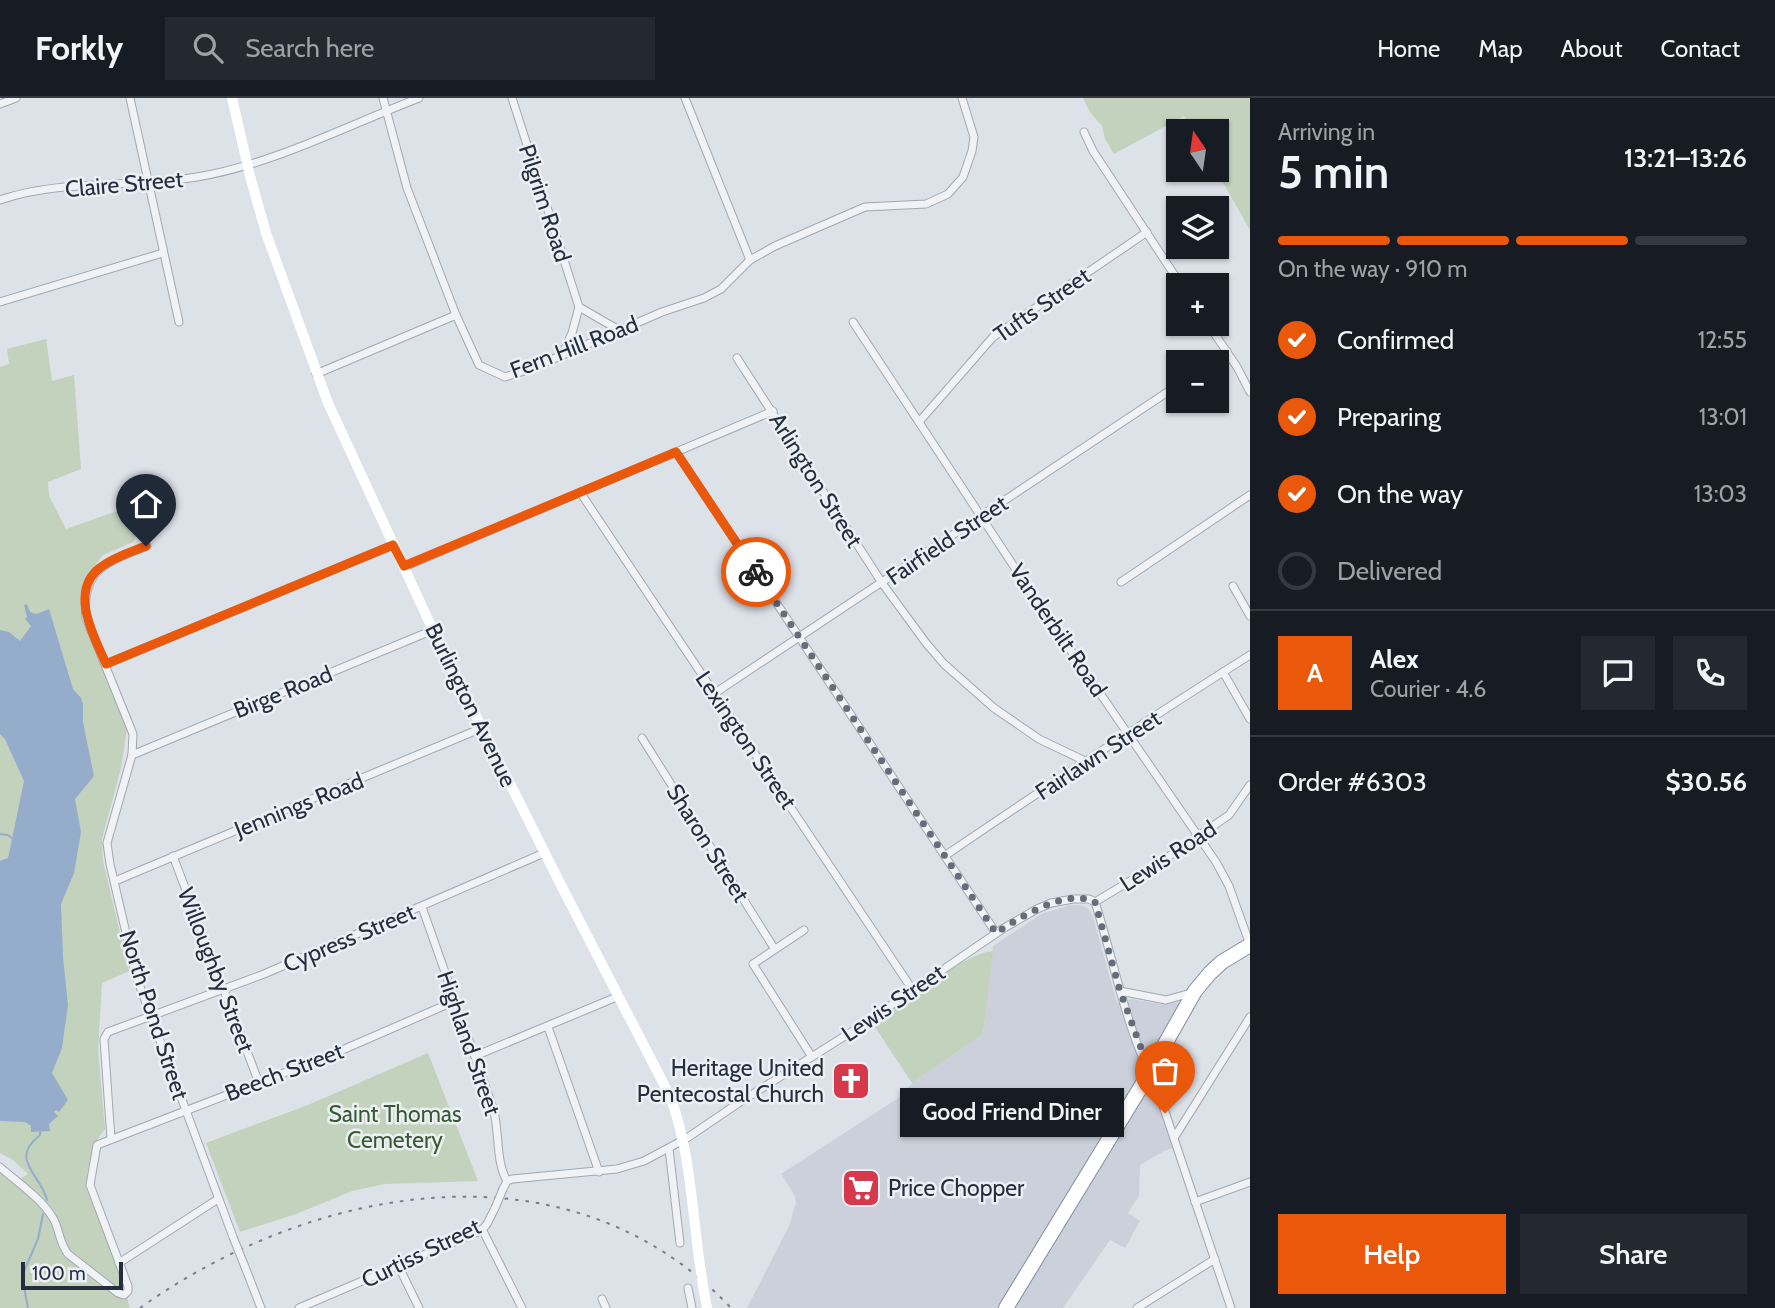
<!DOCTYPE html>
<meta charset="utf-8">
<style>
:root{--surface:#171b24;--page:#242831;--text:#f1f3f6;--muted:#9ea1a6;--line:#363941;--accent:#ea580c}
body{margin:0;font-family:Cabin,sans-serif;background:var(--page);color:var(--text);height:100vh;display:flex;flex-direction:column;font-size:26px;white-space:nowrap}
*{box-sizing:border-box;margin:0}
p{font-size:23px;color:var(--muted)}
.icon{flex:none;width:38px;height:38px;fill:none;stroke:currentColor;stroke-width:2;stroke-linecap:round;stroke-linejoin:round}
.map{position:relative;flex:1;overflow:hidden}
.side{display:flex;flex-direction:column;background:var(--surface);width:525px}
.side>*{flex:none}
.needle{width:46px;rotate:347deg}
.buttons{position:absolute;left:1166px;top:21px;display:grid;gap:14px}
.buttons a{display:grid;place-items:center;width:63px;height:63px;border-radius:0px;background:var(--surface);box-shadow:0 2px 5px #0004;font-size:35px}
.scale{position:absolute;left:21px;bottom:18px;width:102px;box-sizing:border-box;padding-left:7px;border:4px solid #252e3f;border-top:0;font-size:19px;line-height:24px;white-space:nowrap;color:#252e3f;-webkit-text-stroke:5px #ecf0f5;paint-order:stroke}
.pin{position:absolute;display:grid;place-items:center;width:60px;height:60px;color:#fff;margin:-72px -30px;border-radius:50% 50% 50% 0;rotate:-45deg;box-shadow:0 0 7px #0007}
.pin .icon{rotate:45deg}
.courier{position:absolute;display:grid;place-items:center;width:70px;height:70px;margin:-35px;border:5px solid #ea580c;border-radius:50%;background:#fff;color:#222;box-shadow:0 2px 9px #0007}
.bubble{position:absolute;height:49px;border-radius:0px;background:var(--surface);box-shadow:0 2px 5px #0004;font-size:23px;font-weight:600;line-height:49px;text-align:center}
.summary em{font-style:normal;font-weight:600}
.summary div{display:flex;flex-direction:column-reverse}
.summary{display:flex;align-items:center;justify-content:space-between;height:119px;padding:0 28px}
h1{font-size:46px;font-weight:600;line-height:52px}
.bar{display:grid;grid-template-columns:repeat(4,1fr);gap:10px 7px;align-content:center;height:84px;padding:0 28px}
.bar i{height:9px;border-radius:5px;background:var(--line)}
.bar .on{background:var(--accent)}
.bar p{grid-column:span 4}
.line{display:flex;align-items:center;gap:18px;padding:0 28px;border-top:2px solid var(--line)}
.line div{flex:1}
.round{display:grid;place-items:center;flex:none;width:74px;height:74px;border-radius:0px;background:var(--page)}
ol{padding:0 28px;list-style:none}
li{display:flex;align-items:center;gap:21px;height:77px}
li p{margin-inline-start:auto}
li .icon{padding:7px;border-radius:50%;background:var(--accent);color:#fff;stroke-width:4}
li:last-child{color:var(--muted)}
li i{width:38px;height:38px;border:4px solid var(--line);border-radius:50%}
.cta{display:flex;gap:14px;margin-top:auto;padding:14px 28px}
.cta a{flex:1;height:80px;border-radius:0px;background:var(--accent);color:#fff;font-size:28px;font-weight:600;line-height:80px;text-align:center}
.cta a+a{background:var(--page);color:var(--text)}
header{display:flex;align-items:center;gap:42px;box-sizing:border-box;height:98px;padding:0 35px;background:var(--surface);border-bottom:2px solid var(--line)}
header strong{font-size:33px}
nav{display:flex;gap:38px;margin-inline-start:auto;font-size:24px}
.search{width:490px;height:63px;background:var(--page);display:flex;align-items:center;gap:18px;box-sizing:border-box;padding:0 24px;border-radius:0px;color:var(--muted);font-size:26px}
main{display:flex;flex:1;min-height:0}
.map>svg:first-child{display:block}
.built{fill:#cbd0da}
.green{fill:#c2d2bd}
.water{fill:#95adca}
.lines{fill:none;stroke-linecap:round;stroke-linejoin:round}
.stream{stroke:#95adca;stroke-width:2}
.street-casing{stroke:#a2a8b2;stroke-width:9}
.highway-casing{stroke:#838d9f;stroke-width:16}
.street{stroke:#f0f2f6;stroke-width:7}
.secondary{stroke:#fff;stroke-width:10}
.highway{stroke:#fff;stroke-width:14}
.rail{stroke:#757f92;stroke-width:2;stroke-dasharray:3.5 7;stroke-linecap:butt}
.street-bridge-casing{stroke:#a2a8b2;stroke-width:9;stroke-linecap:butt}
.street-bridge{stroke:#f0f2f6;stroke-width:7}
.secondary-bridge{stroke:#fff;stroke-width:10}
.done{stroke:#656d7a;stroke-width:7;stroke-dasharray:0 12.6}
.route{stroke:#ea580c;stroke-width:9}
.labels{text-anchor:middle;stroke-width:5;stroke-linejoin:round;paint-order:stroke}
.street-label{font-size:23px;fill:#252e3f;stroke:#ecf0f5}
.poi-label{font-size:23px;fill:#252e3f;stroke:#ecf0f5;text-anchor:end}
.park-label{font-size:23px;fill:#385b32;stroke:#ecf0f5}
</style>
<header>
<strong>Forkly</strong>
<div class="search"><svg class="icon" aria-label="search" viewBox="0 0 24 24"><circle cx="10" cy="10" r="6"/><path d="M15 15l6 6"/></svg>Search here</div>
<nav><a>Home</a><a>Map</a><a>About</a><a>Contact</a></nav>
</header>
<main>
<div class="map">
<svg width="1250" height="1210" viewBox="0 0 1250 1210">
<rect width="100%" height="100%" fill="#dde1e8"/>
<path class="built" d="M1070,807H1080L1088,810L1093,819L1117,905L1132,901L1160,906L1198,902L1156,972L1181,1047L1164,1053L1140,1067L1139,1098L1128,1115L1140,1123L1125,1150L1110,1142L1063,1210H747L789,1128L796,1105L795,1098L781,1076L900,999L912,985L983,936L993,848L1041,816Z"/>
<g class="green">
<path d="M1083,0H1250V132L1216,72V33H1194L1184,18L1114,56L1105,41L1102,28L1090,14Z"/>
<path d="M46,241L52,283L74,277L81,371L48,384L49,398L66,431L132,408L141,432L133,444L103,457L90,474L80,496L83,521L91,545L127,631L121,670L102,741L103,763L129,873L102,885L98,952L105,1031C92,1045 87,1070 86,1089L125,1187L123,1186L130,1210H0V1067L20,1081L28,1076L13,1062L0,1055V269L9,266L7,251Z"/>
<path d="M993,853L983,936L912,985L873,926C900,908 963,855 993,853Z"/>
<path d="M428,955L478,1083L385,1086L352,1093L296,1116L240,1134L206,1045L308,1007Z"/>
</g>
<path class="water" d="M27,506L30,514L36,516L49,511L73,591L81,600L83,606V624L94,678L75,701L81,734L74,775L61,806L63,859L68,907L62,950L52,975L68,1002L59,1014L56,1012L54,1014L58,1018L49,1026L50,1033L31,1034V1028L25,1024L0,1023V763L8,760L24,683L5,641L0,636V532L9,534L20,543L31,528L25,521L27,519L24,507Z"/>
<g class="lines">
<g class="stream">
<path d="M0,736L8,737L13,741"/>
<path d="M40,1034V1037C8,1062 41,1076 47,1102"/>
<path d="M28,1210L22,1178L38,1141L43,1116"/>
</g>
<defs>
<g id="street">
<path d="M130,0L179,224"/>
<path d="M383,0L407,90L456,217L479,267L505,279L530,271L662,214L704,200L721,191L750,162L775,148L865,109L926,106L948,96L963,79L972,53L974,39L962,0"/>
<path d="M512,0L579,209L619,232"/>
<path d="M685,0L750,162"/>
<path d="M0,6L16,0"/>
<path d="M1084,34L1093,53L1181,187"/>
<path d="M0,102C60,81 133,90 197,79C274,66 346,28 419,0"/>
<path d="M0,204L163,155"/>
<path d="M853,224L1040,508L1216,764L1229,788L1250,847"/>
<path d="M1208,226L1237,269L1250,294"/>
<path d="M563,255L572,235L579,209"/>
<path d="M737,260L882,485L926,545L944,566L994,610L1039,641L1085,663"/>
<path d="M1211,264L1227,253"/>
<path d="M316,276L456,217"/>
<path d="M919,324L993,239L1147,134"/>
<path d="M676,354L996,835"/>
<path d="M580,394L912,891"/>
<path d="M147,448C107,464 81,471 86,520L133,636L132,657L107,745L110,766L136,878L233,1139"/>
<path d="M404,469L773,313"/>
<path d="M1121,484L1250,397"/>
<path d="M1233,488L1250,518"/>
<path d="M106,566L393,447"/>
<path d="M1223,574L1250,621"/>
<path d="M715,595L1178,287"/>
<path d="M642,640L774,850"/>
<path d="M132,657L433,532"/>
<path d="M946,757C1046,689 1147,622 1250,557"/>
<path d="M173,758L259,985"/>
<path d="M115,783L482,630"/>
<path d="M1095,804C1115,866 1126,933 1157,990L1231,1210"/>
<path d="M422,809L493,1010C500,1033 495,1062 507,1083"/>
<path d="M804,832L753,866L812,959"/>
<path d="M1120,893L1166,902L1191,895"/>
<path d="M548,929L599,1074"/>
<path d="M475,958L619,898"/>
<path d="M1174,1040L1250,919"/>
<path d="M111,1041L104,941L108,934L264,876L544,755"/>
<path d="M669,1051L680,1145"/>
<path d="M0,1069C17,1084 41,1100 53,1120C60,1132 59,1145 68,1156L118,1195L124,1197L128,1193V1188L90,1087L97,1047L333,956L455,903"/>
<path d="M503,1091L507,1083L512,1081L617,1071L644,1063L687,1040L740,1004L856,931L1004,830L1037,811L1051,805L1073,801H1089L1095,804L1155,768L1229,717L1250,687"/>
<path d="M1195,1104L1250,1084"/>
<path d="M482,1131L522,1210"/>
<path d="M119,1165L218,1101"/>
<path d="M245,1169L261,1210"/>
<path d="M399,1169L419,1210"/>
<path d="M688,1190L692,1210"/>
<path d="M602,1201L606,1210"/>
<path d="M299,1210L482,1132L487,1126L495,1110"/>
<path d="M1137,1210L1215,1161"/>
</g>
<path id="highway" d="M1006,1210L1139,992L1195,893L1210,875L1222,864L1250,847"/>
</defs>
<use href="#street" class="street-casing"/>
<use href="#highway" class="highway-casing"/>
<use href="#street" class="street"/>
<g class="secondary">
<path d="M232,0L250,78L266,135L328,305L433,532L482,630L564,793L670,998C691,1054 692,1116 701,1174"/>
<path d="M704,1194L707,1210"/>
</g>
<use href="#highway" class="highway"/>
<path class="rail" d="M140,1210C314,1086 570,1039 731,1210"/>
<defs>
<g id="street-bridge">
<path d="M495,1110L503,1091"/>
<path d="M233,1139L245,1169"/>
</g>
</defs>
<use href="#street-bridge" class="street-bridge-casing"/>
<use href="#street-bridge" class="street-bridge"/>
<path class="secondary-bridge" d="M701,1174L704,1194"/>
</g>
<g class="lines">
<path class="done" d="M756,474L996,835C1019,820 1067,789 1095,804L1120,893L1165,1015"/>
<path class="route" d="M146,448C131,454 114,459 101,469C68,493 94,538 106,566L393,447L404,468L676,354L756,474"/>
</g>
<defs>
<symbol id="church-square" viewBox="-11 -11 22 22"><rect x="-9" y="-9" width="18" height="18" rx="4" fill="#d5394b" stroke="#ecf0f5"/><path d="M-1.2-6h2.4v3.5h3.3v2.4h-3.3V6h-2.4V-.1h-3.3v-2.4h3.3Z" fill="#fff"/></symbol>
<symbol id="supermarket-square" viewBox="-11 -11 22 22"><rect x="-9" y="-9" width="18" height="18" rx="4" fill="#d5394b" stroke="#ecf0f5"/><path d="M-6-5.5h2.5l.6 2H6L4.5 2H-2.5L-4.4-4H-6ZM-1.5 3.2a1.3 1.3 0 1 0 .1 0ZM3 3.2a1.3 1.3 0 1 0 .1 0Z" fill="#fff"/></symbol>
</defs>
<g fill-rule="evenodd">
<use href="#church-square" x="829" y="961" width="44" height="44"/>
<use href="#supermarket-square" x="839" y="1068" width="44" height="44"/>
</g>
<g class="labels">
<g class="street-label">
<text transform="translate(124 86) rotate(-5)" y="8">Claire Street</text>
<text transform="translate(545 105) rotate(72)" y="8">Pilgrim Road</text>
<text transform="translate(1042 207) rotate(-35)" y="8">Tufts Street</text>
<text transform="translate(574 249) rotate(-21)" y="8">Fern Hill Road</text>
<text transform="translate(816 382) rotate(58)" y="8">Arlington Street</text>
<text transform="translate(947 442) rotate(-34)" y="8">Fairfield Street</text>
<text transform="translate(1058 532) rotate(56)" y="8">Vanderbilt Road</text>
<text transform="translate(283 594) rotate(-22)" y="8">Birge Road</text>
<text transform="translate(471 607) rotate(64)" y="8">Burlington Avenue</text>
<text transform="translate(746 642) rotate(56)" y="8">Lexington Street</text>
<text transform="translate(1098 657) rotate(-33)" y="8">Fairlawn Street</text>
<text transform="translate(299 707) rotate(-22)" y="8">Jennings Road</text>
<text transform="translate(708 745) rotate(58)" y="8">Sharon Street</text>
<text transform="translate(1168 758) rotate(-33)" y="8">Lewis Road</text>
<text transform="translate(349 840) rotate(-23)" y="8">Cypress Street</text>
<text transform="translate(216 872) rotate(69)" y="8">Willoughby Street</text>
<text transform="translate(893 905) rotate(-34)" y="8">Lewis Street</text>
<text transform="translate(154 917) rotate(72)" y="8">North Pond Street</text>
<text transform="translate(469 945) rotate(71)" y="8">Highland Street</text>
<text transform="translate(284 974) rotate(-21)" y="8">Beech Street</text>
<text transform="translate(421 1155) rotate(-26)" y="8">Curtiss Street</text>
</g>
<g class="poi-label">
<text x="824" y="978">Heritage United<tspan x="824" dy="26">Pentecostal Church</tspan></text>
<text x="888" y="1098" text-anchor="start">Price Chopper</text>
</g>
<g class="park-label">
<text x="395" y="1024">Saint Thomas<tspan x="395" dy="26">Cemetery</tspan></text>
</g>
</g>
</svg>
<div class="buttons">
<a><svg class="needle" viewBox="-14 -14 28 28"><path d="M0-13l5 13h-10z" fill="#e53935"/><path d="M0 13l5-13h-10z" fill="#9ea1a6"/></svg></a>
<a><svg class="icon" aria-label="layers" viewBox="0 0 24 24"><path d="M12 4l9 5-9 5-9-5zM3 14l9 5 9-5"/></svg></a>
<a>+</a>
<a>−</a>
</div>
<div class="scale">100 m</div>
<div class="pin" style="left:1165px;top:1015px;background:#ea580c"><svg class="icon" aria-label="bag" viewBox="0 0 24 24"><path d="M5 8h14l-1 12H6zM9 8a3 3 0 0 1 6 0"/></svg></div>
<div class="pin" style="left:146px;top:448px;background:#1f2937"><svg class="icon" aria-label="home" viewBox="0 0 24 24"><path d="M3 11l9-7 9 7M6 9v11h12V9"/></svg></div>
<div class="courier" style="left:756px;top:474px"><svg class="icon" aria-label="bike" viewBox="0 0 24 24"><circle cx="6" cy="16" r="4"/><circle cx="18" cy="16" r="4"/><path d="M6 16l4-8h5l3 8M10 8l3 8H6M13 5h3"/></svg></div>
<div class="bubble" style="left:900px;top:990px;width:224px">Good Friend Diner</div>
</div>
<section class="side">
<div class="summary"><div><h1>5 min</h1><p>Arriving in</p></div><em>13:21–13:26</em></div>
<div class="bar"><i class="on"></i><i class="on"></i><i class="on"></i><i></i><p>On the way · 910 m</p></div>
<ol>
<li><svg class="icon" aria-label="check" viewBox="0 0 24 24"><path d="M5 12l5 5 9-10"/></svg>Confirmed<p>12:55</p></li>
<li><svg class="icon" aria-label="check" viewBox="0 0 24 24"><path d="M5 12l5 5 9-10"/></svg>Preparing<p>13:01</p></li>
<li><svg class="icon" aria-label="check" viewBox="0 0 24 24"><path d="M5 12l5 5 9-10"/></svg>On the way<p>13:03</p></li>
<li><i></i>Delivered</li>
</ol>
<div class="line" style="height:126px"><b class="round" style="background:var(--accent);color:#fff">A</b><div><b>Alex</b><p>Courier · 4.6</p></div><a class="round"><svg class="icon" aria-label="chat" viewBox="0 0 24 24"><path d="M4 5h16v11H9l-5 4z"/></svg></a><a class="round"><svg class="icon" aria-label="phone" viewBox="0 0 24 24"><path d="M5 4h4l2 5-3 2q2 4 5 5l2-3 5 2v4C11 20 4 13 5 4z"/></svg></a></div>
<div class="line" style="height:91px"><div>Order #6303</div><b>$30.56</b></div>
<div class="cta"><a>Help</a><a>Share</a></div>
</section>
</main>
